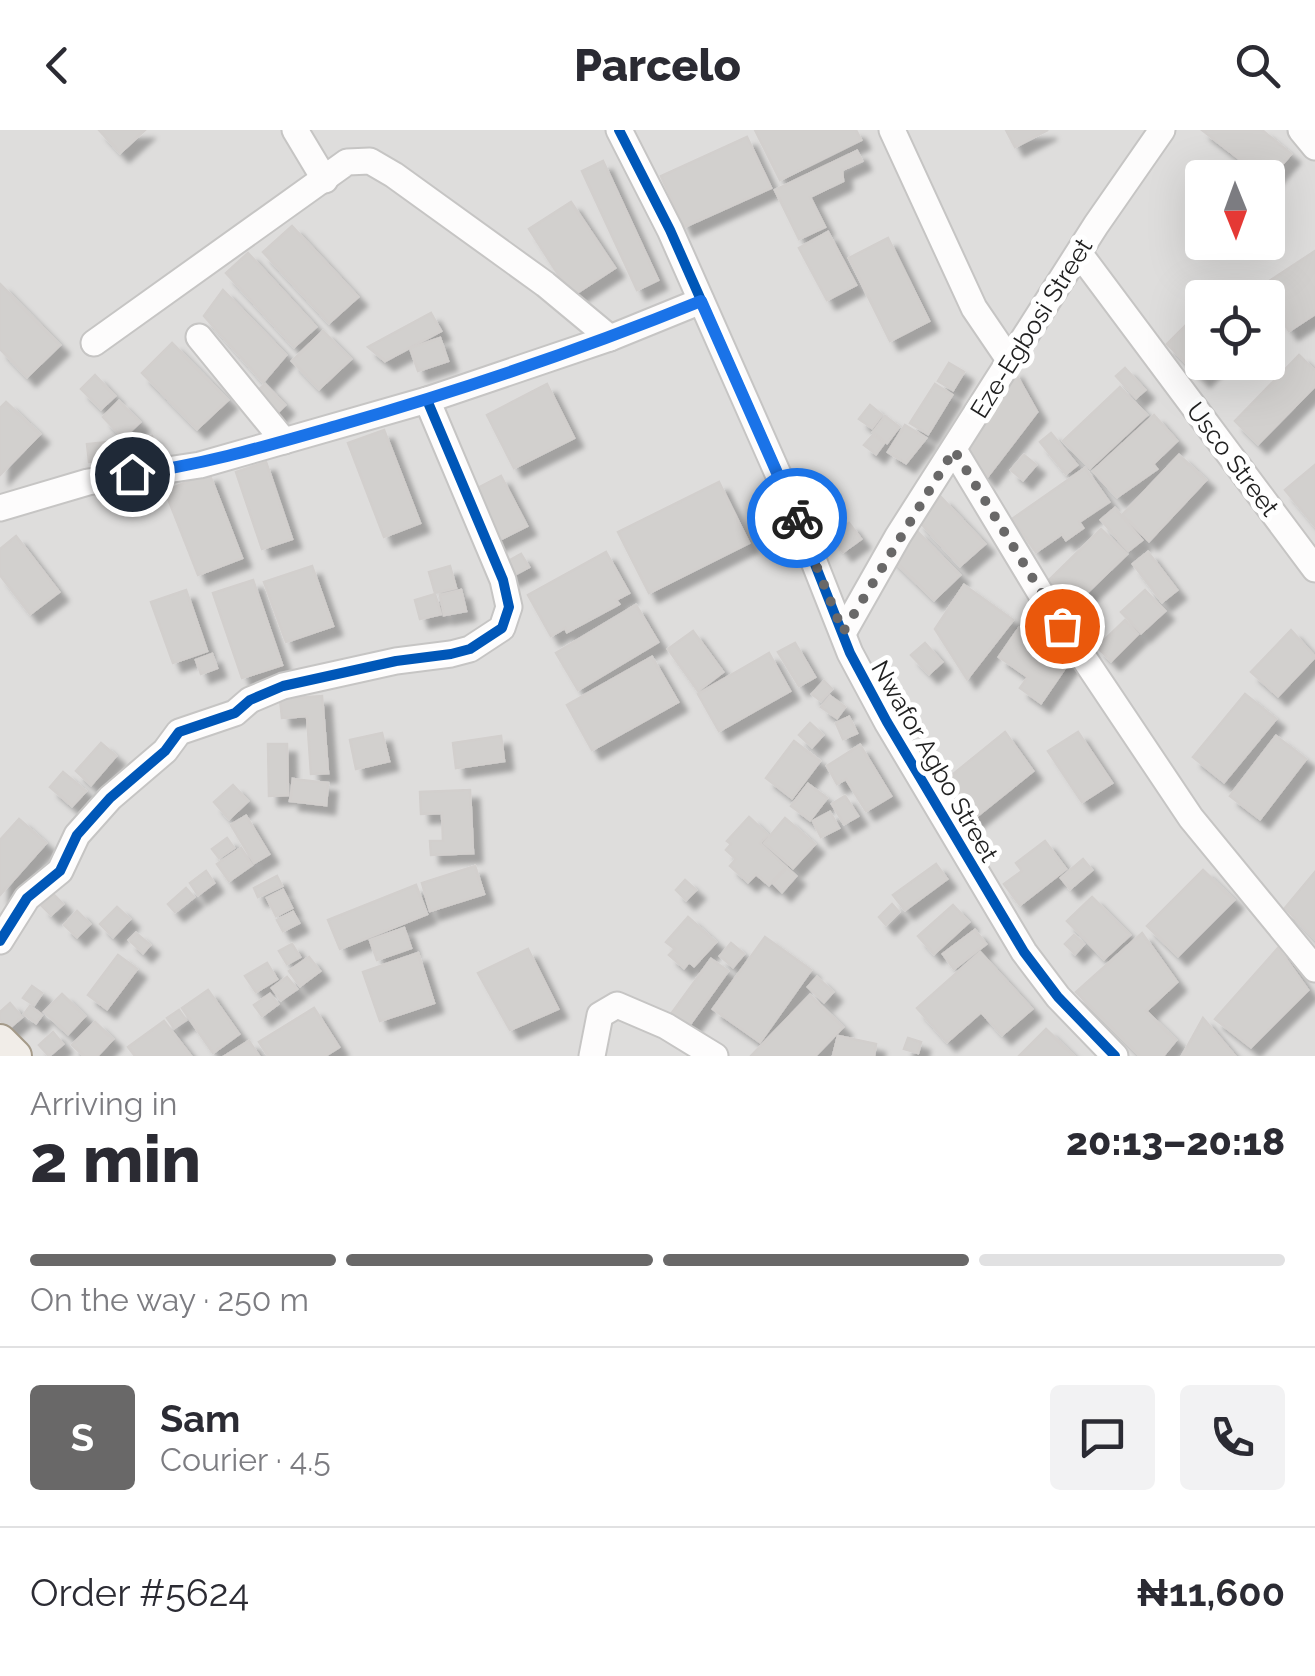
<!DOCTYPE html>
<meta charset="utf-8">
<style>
:root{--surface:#fff;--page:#f2f2f3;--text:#2b2b33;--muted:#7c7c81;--line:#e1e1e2;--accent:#696868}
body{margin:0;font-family:Raleway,sans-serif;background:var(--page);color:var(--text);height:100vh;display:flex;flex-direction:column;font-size:38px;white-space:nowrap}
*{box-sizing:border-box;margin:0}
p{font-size:32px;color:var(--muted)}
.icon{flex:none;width:55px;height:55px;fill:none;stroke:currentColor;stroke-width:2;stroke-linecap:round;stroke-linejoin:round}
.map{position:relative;height:926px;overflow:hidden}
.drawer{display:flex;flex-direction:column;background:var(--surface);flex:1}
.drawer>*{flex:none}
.needle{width:65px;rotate:179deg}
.controls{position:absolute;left:1185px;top:30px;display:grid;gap:20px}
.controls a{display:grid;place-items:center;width:100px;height:100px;border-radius:10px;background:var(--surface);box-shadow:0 10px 40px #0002;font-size:50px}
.pin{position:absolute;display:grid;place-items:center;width:85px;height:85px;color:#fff;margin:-42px;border:5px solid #fff;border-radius:50%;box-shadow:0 2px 10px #0007}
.courier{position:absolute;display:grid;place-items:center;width:100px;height:100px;margin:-50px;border:8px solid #1a73e8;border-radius:50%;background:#fff;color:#222;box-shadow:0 2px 12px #0007}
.headline em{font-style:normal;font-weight:800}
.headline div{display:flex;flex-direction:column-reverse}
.headline{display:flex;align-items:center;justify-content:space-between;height:170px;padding:0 30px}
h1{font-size:65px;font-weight:800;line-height:75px}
.bar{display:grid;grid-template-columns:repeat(4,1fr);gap:15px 10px;align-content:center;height:120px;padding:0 30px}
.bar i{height:12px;border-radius:8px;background:var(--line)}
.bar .current{background:var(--accent)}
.bar p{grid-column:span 4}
.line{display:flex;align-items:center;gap:25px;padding:0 30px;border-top:2px solid var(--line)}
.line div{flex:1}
.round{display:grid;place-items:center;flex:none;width:105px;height:105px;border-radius:10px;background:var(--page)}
header{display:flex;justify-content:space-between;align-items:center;height:130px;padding:0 30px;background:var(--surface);font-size:45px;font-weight:800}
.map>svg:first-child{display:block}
.residential{fill:#dedddc;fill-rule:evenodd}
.building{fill:#d2d0ce;stroke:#d2cfcd;stroke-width:2.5;filter:url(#shadow)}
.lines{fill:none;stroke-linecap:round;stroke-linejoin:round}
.minor-casing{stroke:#c6c5c4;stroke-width:29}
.major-casing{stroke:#a49a89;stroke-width:36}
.minor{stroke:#fdfcfc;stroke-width:25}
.major{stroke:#f1ede8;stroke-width:32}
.cycleway-casing{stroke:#fff;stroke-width:16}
.cycleway{stroke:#0057b8;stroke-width:10}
.done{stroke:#696868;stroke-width:10;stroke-dasharray:0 18}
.route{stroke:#1a73e8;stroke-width:12}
.labels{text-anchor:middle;stroke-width:10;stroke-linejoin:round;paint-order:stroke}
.street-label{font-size:25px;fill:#212121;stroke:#fff}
</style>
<header><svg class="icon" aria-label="back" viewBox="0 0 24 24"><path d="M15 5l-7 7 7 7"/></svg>Parcelo<svg class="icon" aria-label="search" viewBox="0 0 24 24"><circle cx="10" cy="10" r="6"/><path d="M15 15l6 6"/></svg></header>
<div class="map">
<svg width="1315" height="926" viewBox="0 0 1315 926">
<defs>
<filter id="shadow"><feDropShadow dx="9" dy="9" stdDeviation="2.5" flood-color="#0004"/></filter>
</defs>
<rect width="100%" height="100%" fill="#efedeb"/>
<path class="residential" d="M0,0H1315V926H0ZM1202,48H1268V112H1202ZM1202,168H1268V232H1202Z"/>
<g class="building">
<path d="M99,0H145L120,23Z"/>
<path d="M755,0H856L861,10L780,50Z"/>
<path d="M1006,0H1048L1015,17Z"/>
<path d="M1202,0H1262L1291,24L1268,51Z"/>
<path d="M747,7L771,58L684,97L661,46Z"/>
<path d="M857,21L862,31L842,40L843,51L810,67L825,97L799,109L775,60Z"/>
<path d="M603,31L658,150L637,160L582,41Z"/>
<path d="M571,72L615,138L572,166L529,99Z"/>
<path d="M292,96L358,167L329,193L263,122Z"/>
<path d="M828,102L856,155L827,170L799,118Z"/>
<path d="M888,108L929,191L890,211L849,128Z"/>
<path d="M1315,121V184L1289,201L1260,157Z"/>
<path d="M248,123L316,197L294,217L226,143Z"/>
<path d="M0,154L60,215L27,247L0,219Z"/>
<path d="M223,160L286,225L263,252L204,186Z"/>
<path d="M1202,179V232H1217L1201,248L1167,214Z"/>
<path d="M431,183L441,201L385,231L368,217Z"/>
<path d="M323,201L351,229L319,259L292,231Z"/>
<path d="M440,208L448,231L418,241L410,218Z"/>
<path d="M172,213L228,270L197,299L142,243Z"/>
<path d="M1299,225L1315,241V256L1258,314L1235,291Z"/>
<path d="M949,233L964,242L953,260L938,251Z"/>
<path d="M1125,238L1145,260L1136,268L1116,246Z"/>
<path d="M1013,239L1037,282L987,347L960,317Z"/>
<path d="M95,245L115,266L101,279L81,259Z"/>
<path d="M265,254L285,275L274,286L253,265Z"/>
<path d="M547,254L574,308L514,338L487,285Z"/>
<path d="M935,254L952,265L928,304L910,293Z"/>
<path d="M1120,257L1147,285L1090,338L1063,311Z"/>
<path d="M119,271L140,292L123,308L103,287Z"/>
<path d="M6,272L40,304L0,345V278Z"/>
<path d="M870,275L882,285L872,298L859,289Z"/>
<path d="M1154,285L1177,311L1153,334L1157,339L1117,367L1093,341Z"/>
<path d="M885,286L899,297L887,313L873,302Z"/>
<path d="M905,295L926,308L906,333L888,322Z"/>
<path d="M384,300L420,393L384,407L348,313Z"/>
<path d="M1051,303L1077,335L1066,344L1040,312Z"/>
<path d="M873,305L884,313L876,324L864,315Z"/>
<path d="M152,306L155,324L113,331L110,313Z"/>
<path d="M107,312L108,330L89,332L87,314Z"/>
<path d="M1024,325L1036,335L1023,350L1011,340Z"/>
<path d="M1179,325L1206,350L1149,411L1122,385Z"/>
<path d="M266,332L292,409L262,419L236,342Z"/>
<path d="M1315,335V396L1285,360Z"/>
<path d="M1085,338L1109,372L1079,392L1083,398L1066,410L1062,404L1036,422L1012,389Z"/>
<path d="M209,343L242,428L198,445L165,361Z"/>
<path d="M501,346L527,396L495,412L470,362Z"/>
<path d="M719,352L749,413L649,463L618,402Z"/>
<path d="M941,367L985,414L960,436L917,389Z"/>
<path d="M1115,378L1142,410L1128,421L1101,390Z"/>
<path d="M849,393L861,409L843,422L831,406Z"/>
<path d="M1101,399L1127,424L1072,477L1047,452Z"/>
<path d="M916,400L960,445L934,470L889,426Z"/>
<path d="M16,406L59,462L30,484L0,445V419Z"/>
<path d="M606,422L629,463L616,470L619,474L567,502L565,498L551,506L528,465Z"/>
<path d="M1148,422L1177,460L1162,472L1133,434Z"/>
<path d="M521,424L529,437L510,447L503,434Z"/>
<path d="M312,436L333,496L286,512L264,452Z"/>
<path d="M450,436L456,458L435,463L429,442Z"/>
<path d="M253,450L282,535L242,548L213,463Z"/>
<path d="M964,455L1013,490L967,549L935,499Z"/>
<path d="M186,460L207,521L173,533L151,472Z"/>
<path d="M461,460L466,481L444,485L440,465Z"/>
<path d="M1145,460L1165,481L1141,503L1121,482Z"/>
<path d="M435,464L441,484L420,489L415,470Z"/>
<path d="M636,475L658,512L578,560L556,523Z"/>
<path d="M1125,490L1138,504L1111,531L1097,517Z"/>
<path d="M1019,498L1069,532L1041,573L1020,558L1028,547L999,527Z"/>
<path d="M1291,500L1315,527L1278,566L1251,542Z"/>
<path d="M693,501L723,542L698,561L668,519Z"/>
<path d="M795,513L815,547L799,556L778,522Z"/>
<path d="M925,513L942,532L929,544L911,525Z"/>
<path d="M769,523L790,561L719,601L698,564Z"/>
<path d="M212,524L217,538L201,544L196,530Z"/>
<path d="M652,527L678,572L592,620L567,575Z"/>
<path d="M824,551L832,559L821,571L812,564Z"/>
<path d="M1245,564L1276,589L1224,652L1193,627Z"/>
<path d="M322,566L328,643L311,644L307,586L282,588L280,569Z"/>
<path d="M830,566L845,577L837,588L821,577Z"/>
<path d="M849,587L857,603L843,609L836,593Z"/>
<path d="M810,593L823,605L812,617L799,605Z"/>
<path d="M1005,602L1033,641L961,699L936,658Z"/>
<path d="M1078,602L1112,653L1082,672L1048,621Z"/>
<path d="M382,603L389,631L356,639L350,610Z"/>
<path d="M501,606L504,631L456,638L453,613Z"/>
<path d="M1276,606L1306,629L1260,689L1230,666Z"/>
<path d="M794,611L820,631L792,668L766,648Z"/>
<path d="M101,613L116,626L91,655L76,641Z"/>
<path d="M268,614H287L288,665L269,666Z"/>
<path d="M860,615L891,666L866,681L846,649L837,654L827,636Z"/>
<path d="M63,642L86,661L72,676L50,657Z"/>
<path d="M293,649L328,653L326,675L290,671Z"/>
<path d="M808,654L827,668L810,690L791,676Z"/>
<path d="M233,655L248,671L229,689L214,672Z"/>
<path d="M470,660L473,723L431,725L430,711H443L442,683L421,684L420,662Z"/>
<path d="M845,666L858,686L844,694L832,674Z"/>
<path d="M830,682L839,698L821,707L813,691Z"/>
<path d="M246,686L269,724L254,733L231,695Z"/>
<path d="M749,687L768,705L760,713L786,737L769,755L756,744L748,752L730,736L736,729L726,720L731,714L727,711Z"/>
<path d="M785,688L815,714L793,738L764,713Z"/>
<path d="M19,689L46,713L0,765V710Z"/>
<path d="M227,708L234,718L219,728L212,719Z"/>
<path d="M1045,711L1066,739L1020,775L1004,754L1022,741L1016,733Z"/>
<path d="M241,718L252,735L229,751L217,734Z"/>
<path d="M1083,729L1092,740L1070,759L1061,748Z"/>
<path d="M936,734L947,749L905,780L893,765Z"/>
<path d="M475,736L484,764L430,781L422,753Z"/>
<path d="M787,738L796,746L782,762L773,753Z"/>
<path d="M1203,740L1234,770L1178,826L1147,796Z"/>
<path d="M206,741L214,753L198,765L190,753Z"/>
<path d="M1315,742V809L1285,778Z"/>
<path d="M277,746L282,756L258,767L254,758Z"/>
<path d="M685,750L696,760L686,770L676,760Z"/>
<path d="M416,755L427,784L340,819L328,790Z"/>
<path d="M186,758L194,767L175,782L168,774Z"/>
<path d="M283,760L292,778L276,786L267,768Z"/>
<path d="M54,765L63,774L51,785L42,776Z"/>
<path d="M1092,767L1130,805L1104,829L1067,791Z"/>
<path d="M892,774L899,782L886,795L879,787Z"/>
<path d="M953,775L969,792L934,824L918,806Z"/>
<path d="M117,777L130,789L113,807L100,794Z"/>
<path d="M77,781L90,794L77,807L64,795Z"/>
<path d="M293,782L299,793L283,801L277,790Z"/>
<path d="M688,787L716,812L694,836L689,832L684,838L669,825L675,819L666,812Z"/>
<path d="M404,798L411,818L377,830L370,810Z"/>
<path d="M975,800L986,814L954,839L943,824Z"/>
<path d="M136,803L150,815L143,823L129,810Z"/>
<path d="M1142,803L1177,852L1146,881L1176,910L1163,926H1140L1076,862Z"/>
<path d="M1074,805L1084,814L1075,824L1065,814Z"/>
<path d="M765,807L811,840L760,912L713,879Z"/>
<path d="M731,813L744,824L733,837L720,826Z"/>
<path d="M292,814L300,827L287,834L279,821Z"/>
<path d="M1278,818L1308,860L1251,917L1215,889Z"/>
<path d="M528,819L558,879L510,900L478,843Z"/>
<path d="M980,822L1032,879L1002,905L981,882L947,912L917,878Z"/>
<path d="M418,823L434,873L380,891L363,842Z"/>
<path d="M118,825L137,839L107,879L88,865Z"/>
<path d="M309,827L320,841L300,856L289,841Z"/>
<path d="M711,829L728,841L688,897L671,884Z"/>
<path d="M267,833L277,849L256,862L245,846Z"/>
<path d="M287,847L297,859L281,870L272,858Z"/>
<path d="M817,847L833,862L824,872L808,857Z"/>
<path d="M32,856L42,863L34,875L23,868Z"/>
<path d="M208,860L239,904L213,923L182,878Z"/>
<path d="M62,864L85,886L68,904L44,882Z"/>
<path d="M270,864L278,874L262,886L254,875Z"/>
<path d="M810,865L843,897L815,926H751Z"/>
<path d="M10,873L22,887L8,899L0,890V882Z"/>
<path d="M30,876L42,885L36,893L24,884Z"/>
<path d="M314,878L339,917L325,926H268L259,912Z"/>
<path d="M179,880L186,890L174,898L167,888Z"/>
<path d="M1203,888L1235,926H1182Z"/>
<path d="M164,891L191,926H135L128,917Z"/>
<path d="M95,892L113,909L97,926H84L72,915Z"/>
<path d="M1046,899L1074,926H1019Z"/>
<path d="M53,902L63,914L49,926L39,915Z"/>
<path d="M838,906L876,914L874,926H833Z"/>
<path d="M908,908L921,912L918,923L904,919Z"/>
<path d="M249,911L259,926H225Z"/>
</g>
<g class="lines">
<defs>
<g id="minor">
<path d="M295,0L325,50"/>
<path d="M619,0L670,100L790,371L850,523L887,592L1024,822L1058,867L1115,926"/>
<path d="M892,0L974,178L1010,231"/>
<path d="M1301,0L1315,17"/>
<path d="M1079,123L1315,439"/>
<path d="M199,207L284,311"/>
<path d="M94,213L347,32L370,31L394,45L545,154L610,208"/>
<path d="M954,320L1041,464L1191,688L1315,839"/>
<path d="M0,378L88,352L200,335L427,270L610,208L701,171"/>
<path d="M843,503L898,406L1096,95L1162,0"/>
<path d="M0,811L27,768L60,741L77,705L110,668L165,621L179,602L235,583L250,570L283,556L396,531L451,524L470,519L502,498L509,477L503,450L427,270"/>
<path d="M592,926L600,885L617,875L666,896L715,926"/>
</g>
<path id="major" d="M0,911L15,926"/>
</defs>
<use href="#minor" class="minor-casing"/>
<use href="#major" class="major-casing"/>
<use href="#minor" class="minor"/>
<use href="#major" class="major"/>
<defs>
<g id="cycleway">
<path d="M619,0L670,100L790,371L850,523L887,592L1024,822L1058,867L1115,926"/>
<path d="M0,811L27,768L60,741L77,705L110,668L165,621L179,602L235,583L250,570L283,556L396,531L451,524L470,519L502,498L509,477L503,450L427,270"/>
</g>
</defs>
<use href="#cycleway" class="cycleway-casing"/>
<use href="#cycleway" class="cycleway"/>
</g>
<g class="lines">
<path class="done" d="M797,388L843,502L954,320L1062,496"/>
<path class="route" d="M132,344C204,335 270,315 340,295C462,260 583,219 701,171L797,388"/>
</g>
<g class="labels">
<g class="street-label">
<text transform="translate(1031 198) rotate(-58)" y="9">Eze-Egbosi Street</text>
<text transform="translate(1233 329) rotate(53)" y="9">Usco Street</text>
<text transform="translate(935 631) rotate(60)" y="9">Nwafor Agbo Street</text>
</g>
</g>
</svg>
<div class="controls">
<a><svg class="needle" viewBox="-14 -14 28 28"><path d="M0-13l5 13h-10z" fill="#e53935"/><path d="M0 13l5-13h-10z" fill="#7c7c81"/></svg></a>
<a><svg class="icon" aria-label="locate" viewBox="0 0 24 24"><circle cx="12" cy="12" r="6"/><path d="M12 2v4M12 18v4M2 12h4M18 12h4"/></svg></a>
</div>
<div class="pin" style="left:1062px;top:496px;background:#ea580c"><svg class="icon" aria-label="bag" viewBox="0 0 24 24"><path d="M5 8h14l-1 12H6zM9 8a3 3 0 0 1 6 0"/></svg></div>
<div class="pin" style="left:132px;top:344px;background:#1f2937"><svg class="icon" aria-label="home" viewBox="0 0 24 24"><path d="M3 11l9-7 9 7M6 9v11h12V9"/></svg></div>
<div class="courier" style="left:797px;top:388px"><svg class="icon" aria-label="bike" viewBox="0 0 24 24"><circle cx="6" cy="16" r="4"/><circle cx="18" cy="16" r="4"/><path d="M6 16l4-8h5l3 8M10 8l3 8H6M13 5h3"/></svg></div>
</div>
<section class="drawer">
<div class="headline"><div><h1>2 min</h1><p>Arriving in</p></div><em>20:13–20:18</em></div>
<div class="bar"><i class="current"></i><i class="current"></i><i class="current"></i><i></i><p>On the way · 250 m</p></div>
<div class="line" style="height:180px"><b class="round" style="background:var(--accent);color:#fff">S</b><div><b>Sam</b><p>Courier · 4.5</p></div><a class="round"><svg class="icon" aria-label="chat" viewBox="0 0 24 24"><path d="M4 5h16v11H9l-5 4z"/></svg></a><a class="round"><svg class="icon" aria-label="phone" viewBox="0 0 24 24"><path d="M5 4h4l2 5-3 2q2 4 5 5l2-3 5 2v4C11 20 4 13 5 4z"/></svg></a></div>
<div class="line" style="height:130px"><div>Order #5624</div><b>₦11,600</b></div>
</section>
